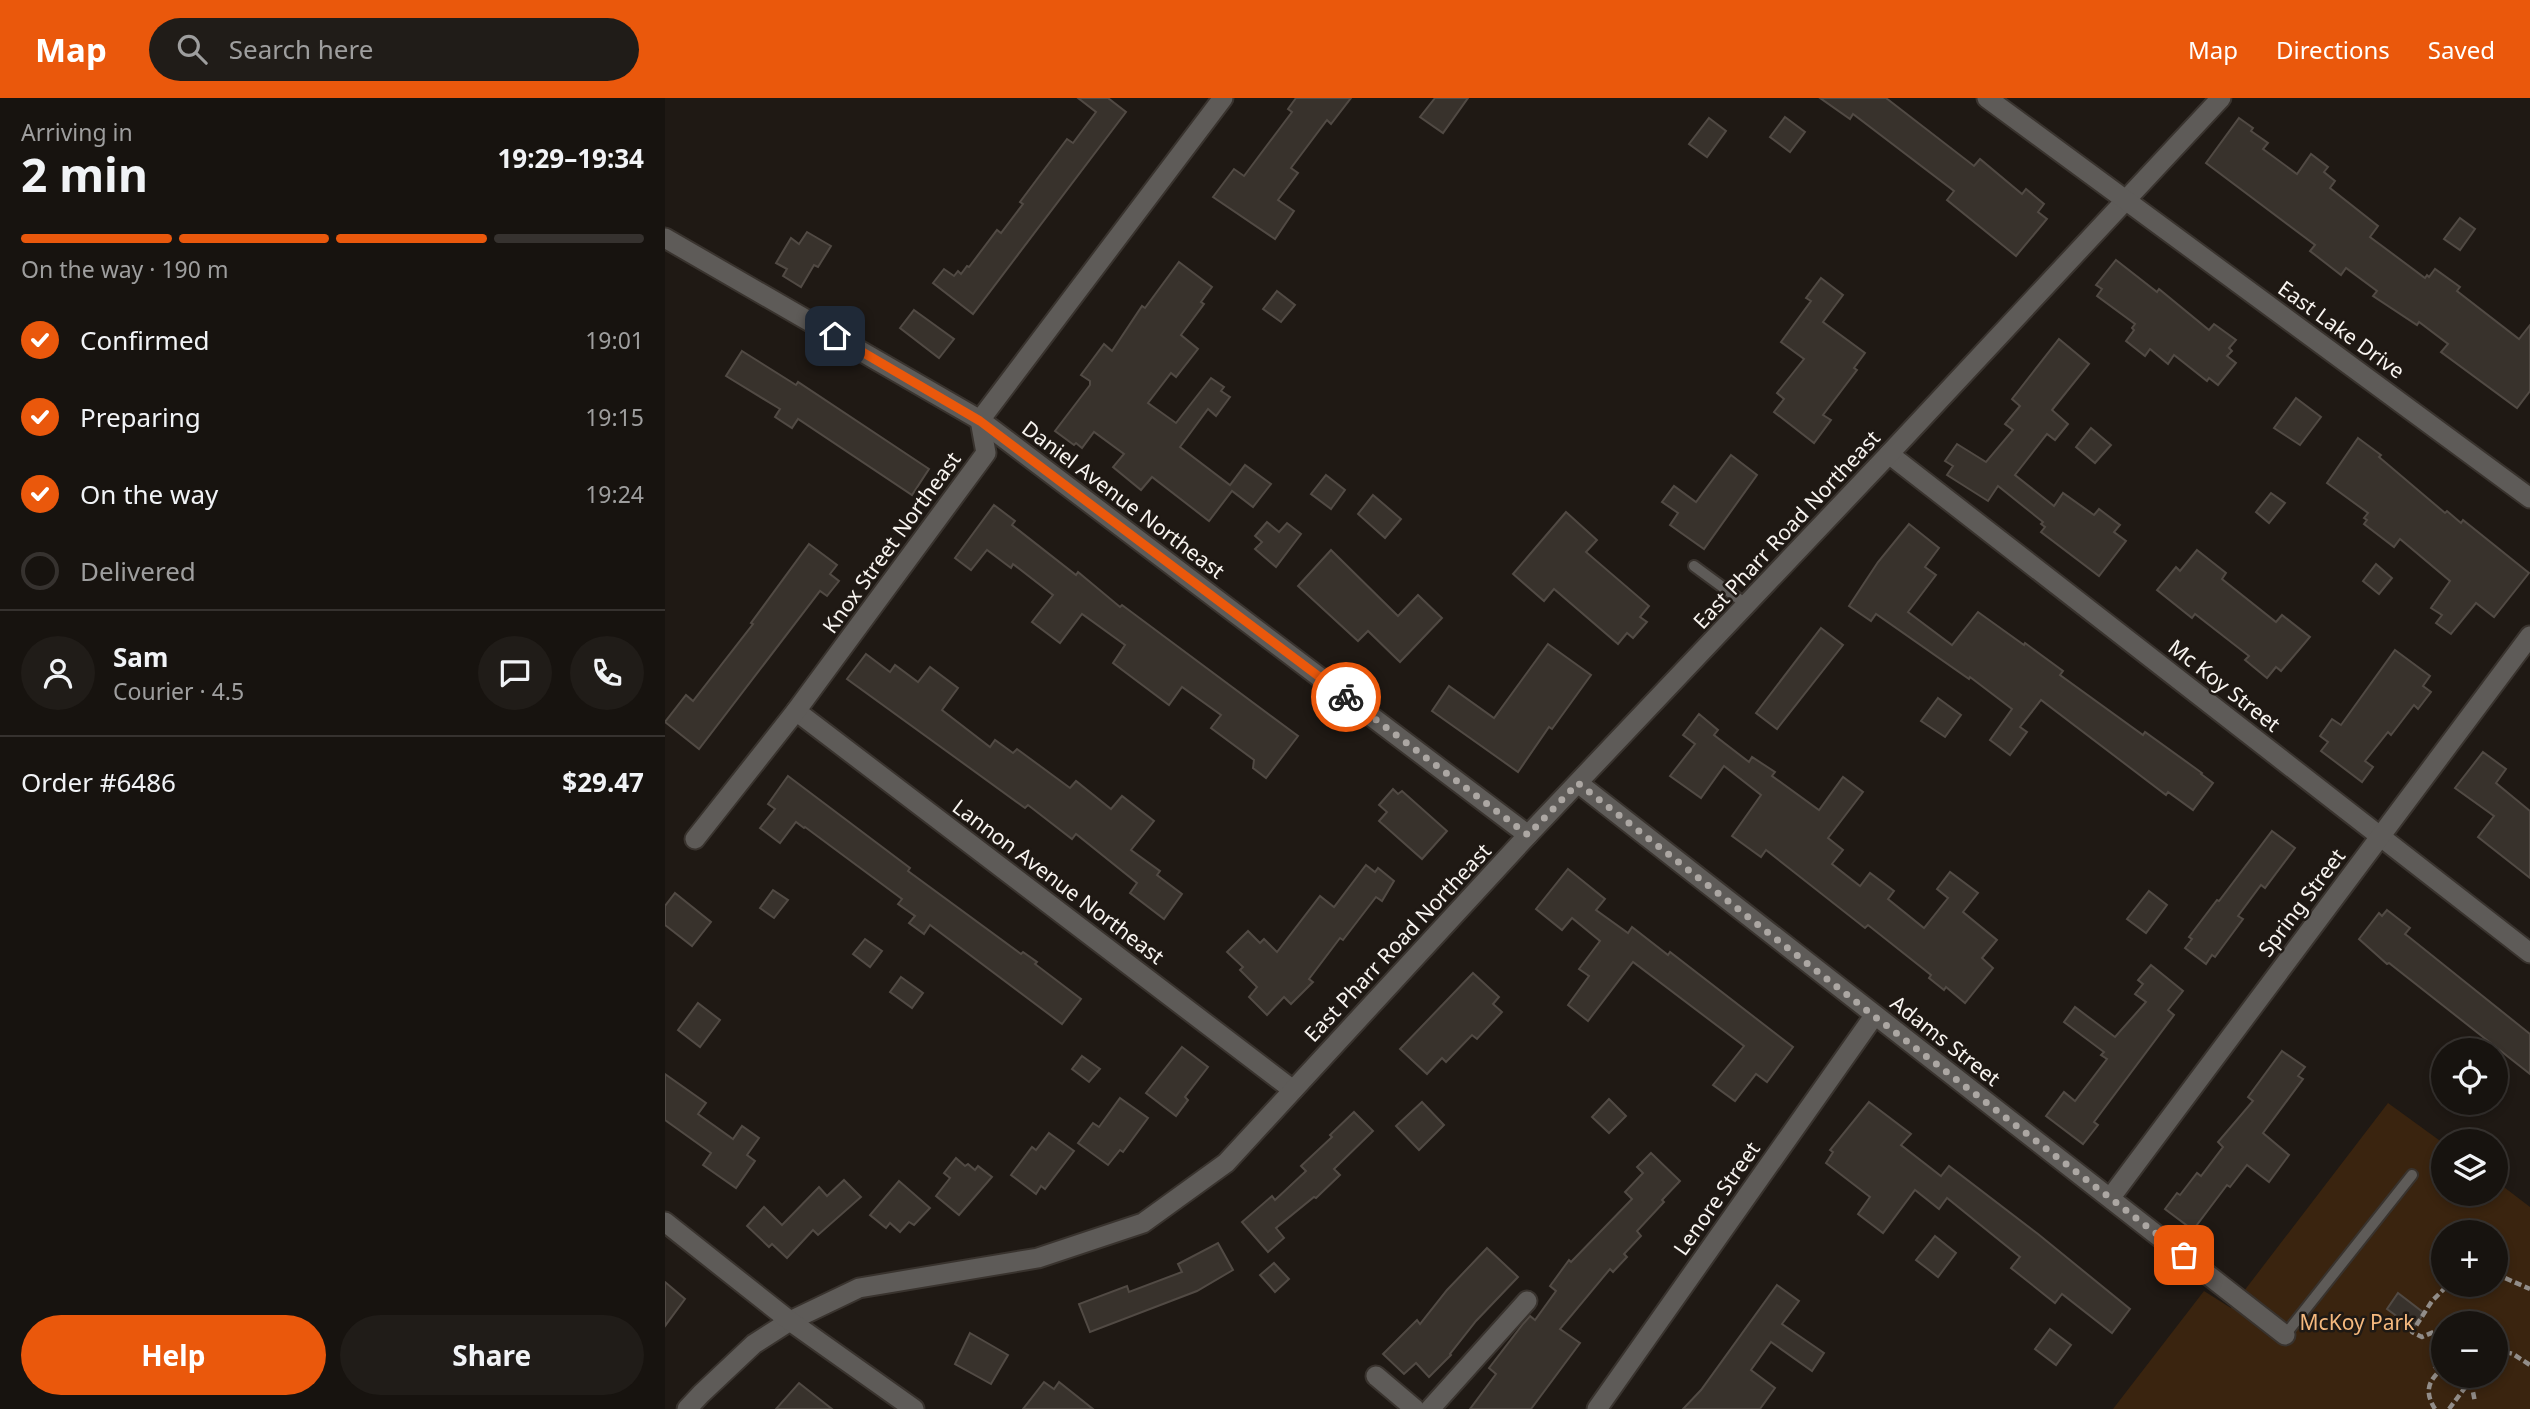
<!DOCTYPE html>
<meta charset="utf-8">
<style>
:root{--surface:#17130f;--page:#201c18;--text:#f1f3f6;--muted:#9e9e9e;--line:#36322f;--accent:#ea580c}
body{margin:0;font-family:"Noto Sans",sans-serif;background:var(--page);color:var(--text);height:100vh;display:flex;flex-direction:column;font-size:26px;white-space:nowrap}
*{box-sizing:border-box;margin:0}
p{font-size:23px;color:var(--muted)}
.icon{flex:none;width:38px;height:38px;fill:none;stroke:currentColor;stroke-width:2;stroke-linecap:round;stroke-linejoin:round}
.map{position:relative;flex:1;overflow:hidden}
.drawer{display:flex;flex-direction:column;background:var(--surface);width:665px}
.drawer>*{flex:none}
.tools{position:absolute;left:1766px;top:940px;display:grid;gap:14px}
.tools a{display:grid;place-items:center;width:77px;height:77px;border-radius:50%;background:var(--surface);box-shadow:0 4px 10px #0003,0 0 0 2px var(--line);font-size:35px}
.pin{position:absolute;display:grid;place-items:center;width:60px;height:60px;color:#fff;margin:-30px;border-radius:14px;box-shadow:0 4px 10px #0006}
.courier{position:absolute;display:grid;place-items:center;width:70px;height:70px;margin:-35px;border:5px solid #ea580c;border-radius:50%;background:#fff;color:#222;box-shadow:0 2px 9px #0007}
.summary em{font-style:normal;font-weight:700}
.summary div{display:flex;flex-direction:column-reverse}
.summary{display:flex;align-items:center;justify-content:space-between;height:119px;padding:0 21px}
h1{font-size:46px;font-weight:700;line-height:52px}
.bar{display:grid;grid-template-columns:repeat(4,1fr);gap:10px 7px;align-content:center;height:84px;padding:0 21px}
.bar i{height:9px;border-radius:5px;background:var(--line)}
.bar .selected{background:var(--accent)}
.bar p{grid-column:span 4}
.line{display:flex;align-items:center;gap:18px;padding:0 21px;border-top:2px solid var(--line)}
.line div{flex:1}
.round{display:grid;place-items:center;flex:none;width:74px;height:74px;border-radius:37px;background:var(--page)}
ol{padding:0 21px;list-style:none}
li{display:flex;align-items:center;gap:21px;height:77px}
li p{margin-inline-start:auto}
li .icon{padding:7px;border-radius:50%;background:var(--accent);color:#fff;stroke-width:4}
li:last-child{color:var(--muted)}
li i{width:38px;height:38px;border:4px solid var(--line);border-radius:50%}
.action{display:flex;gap:14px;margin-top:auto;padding:14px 21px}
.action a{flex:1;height:80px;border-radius:42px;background:var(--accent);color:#fff;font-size:28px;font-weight:700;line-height:80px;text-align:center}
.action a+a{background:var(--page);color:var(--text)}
header{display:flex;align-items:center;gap:42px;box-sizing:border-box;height:98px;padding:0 35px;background:var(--accent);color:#fff}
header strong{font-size:33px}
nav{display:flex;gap:38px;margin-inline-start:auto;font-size:24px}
.search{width:490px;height:63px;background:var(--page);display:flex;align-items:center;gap:18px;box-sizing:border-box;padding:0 24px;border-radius:38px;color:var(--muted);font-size:26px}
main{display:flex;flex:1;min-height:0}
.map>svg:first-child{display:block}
.green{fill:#3a240f;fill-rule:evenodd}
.building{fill:#38322c;stroke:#514a44;stroke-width:2}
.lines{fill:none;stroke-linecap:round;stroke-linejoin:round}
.service-casing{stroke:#39332e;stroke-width:14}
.minor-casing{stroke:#39332e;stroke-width:23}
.tertiary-casing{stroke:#39332e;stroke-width:23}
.path{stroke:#928d89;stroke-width:4.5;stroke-dasharray:7 3.5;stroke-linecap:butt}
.service{stroke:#5e5b58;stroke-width:10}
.minor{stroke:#5e5b58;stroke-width:19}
.tertiary{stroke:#5e5b58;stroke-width:19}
.done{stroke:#aca7a3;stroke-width:7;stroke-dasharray:0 12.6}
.route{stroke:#ea580c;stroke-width:9}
.labels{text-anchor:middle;stroke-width:5;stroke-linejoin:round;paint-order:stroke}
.street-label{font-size:21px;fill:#f8f4f0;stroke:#1f1914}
.park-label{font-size:21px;fill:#f6b97e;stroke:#1f1914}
</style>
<header>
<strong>Map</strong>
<div class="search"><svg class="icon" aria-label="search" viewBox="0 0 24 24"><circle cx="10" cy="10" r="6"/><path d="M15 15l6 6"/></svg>Search here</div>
<nav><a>Map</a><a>Directions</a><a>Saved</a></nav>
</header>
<main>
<section class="drawer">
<div class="summary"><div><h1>2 min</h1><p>Arriving in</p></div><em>19:29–19:34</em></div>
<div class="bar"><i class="selected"></i><i class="selected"></i><i class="selected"></i><i></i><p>On the way · 190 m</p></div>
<ol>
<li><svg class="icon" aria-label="check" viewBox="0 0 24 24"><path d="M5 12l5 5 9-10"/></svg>Confirmed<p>19:01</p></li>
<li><svg class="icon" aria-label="check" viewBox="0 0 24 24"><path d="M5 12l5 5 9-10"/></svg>Preparing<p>19:15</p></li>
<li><svg class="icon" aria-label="check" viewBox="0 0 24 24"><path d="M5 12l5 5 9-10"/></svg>On the way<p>19:24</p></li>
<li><i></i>Delivered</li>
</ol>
<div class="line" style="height:126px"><a class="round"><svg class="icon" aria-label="person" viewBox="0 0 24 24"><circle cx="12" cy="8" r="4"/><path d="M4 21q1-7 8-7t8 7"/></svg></a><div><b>Sam</b><p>Courier · 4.5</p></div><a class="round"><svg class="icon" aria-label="chat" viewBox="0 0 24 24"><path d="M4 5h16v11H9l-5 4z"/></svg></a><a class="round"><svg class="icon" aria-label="phone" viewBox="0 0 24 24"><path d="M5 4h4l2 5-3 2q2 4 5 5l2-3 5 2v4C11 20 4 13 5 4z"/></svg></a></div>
<div class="line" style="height:91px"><div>Order #6486</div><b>$29.47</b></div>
<div class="action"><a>Help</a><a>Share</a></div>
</section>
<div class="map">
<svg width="1865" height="1311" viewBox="0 0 1865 1311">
<rect width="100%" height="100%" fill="#1f1914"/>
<path class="green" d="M1723,1005L1778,1045V1096H1830L1831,1083L1865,1109V1311H1448L1539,1193L1566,1210ZM1778,1134H1830V1186H1778ZM1778,1225H1830V1278H1778Z"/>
<g class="building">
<path d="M413,0H443L461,14L308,216L268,185L279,171L289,178L293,173L296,176L302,168L304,169L332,132L336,135L358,106L355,104L402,41L408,45L431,14Z"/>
<path d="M631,0H686L666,26L662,22L626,70L633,75L613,102L629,113L610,141L548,99L569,71L579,78L627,14L623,11Z"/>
<path d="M770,0H803L778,35L755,19Z"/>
<path d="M1155,0H1221L1309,68L1315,61L1357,96L1361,91L1379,106L1373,114L1382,121L1351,158L1282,102L1289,93L1188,16L1185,21Z"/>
<path d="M1120,19L1140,34L1125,54L1105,39Z"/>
<path d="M1044,20L1061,33L1042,59L1024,46Z"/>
<path d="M1574,20L1588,30L1586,33L1603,45L1598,51L1632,76L1646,56L1663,69L1659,74L1670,83L1665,90L1713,128L1705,139L1760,180L1762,177L1764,179L1770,171L1795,189L1792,193L1854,241L1865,227V293L1852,310L1776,254L1783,246L1754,224L1752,227L1708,198L1712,193L1681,170L1676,177L1645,153L1650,147L1541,65Z"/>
<path d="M1795,120L1810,131L1795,152L1779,141Z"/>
<path d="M142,134L166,148L153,169L149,167L136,189L118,178L122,171L111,165L126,140L134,146Z"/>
<path d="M1451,162L1492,194L1494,191L1544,232L1549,226L1571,242L1564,250L1567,253L1562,258L1571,265L1553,287L1544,280L1542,283L1509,257L1503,266L1485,251L1480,258L1461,243L1469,232L1467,230L1470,226L1432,198L1437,191L1431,187Z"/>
<path d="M514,164L547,189L536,204L539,206L516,237L533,251L511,279L506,275L483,305L511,325L546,280L559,289L556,293L565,299L551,318L543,311L515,349L565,387L580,367L606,386L588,409L567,393L544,423L487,379L476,392L448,369L459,356L429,334L417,350L411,345L409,347L390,333L425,287V283L416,277L439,246L447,253L477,208L480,210Z"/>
<path d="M1156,180L1178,197L1158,224L1200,255L1189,270L1192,272L1158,317L1166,322L1149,345L1109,314L1119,301L1112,295L1139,261L1116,244L1146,203L1141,200Z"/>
<path d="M612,193L630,207L616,224L598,211Z"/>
<path d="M249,212L289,241L274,260L235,230Z"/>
<path d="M1394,241L1424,266L1387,312L1403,326L1390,342L1382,336L1350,377L1389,408L1398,395L1429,417L1434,411L1455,427L1449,434L1461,443L1434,478L1376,434L1380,429L1376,426L1378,424L1333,388L1323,403L1282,377L1288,368L1280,363L1292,346L1321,364L1348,332L1340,326L1355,308L1347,301Z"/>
<path d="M77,253L131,287L133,284L264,371L247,397L133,321L127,330L110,319L115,311L61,278Z"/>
<path d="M1631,300L1656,319L1635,347L1609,330Z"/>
<path d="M1426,330L1446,347L1430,365L1411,349Z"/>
<path d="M1693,340L1716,357L1714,359L1780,415L1782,413L1796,425L1798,422L1864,475L1829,519L1811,505L1786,536L1771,525L1777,517L1766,510L1785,483L1735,441L1729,449L1699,426L1702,422L1699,420L1703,415L1662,385Z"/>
<path d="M1066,357L1092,377L1039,451L1005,427L1013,415L997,404L1009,388L1031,404Z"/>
<path d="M661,377L680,392L666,411L646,396Z"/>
<path d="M1606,395L1620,405L1604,425L1591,414Z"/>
<path d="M708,397L736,421L720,440L693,416Z"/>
<path d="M329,407L350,423L347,427L411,477L413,474L455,509L457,507L633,638L601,680L588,670L589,662L546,630L556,617L517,589L504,607L448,565L460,547L417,516L395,545L367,524L388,497L348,466L346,470L322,452L306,472L290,460Z"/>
<path d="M901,414L932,442L921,454L984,508L975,519L982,524L968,540L962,535L953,546L889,491L879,503L848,476Z"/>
<path d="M602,424L614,434L622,425L636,436L611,469L590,451L597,444L590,438Z"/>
<path d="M1244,426L1274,450L1260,469L1271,477L1243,514L1287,547L1313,514L1359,547L1360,545L1398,573L1395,577L1478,637L1480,634L1537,675L1536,676L1548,685L1528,712L1503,694L1501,697L1376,602L1355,629L1362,634L1345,657L1325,642L1347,611L1305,579L1304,581L1211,516L1206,523L1184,508L1213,464Z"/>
<path d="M144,446L172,467L165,476L174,483L162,498L155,493L34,651L0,624L21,597L28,603L88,526L86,525Z"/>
<path d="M666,452L733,518L753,497L777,520L735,564L703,533L693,543L633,488Z"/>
<path d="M1532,452L1561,475L1557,481L1611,524L1617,517L1645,539L1616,573L1611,569L1602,580L1580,562L1584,558L1530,516L1527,520L1492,492L1511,469L1515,473Z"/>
<path d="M1711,466L1727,480L1714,496L1698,483Z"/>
<path d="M1156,530L1178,547L1112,631L1091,615Z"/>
<path d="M883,546L926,577L887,631L884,629L853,674L767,613L784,588L829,620Z"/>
<path d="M1730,552L1765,578L1758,588L1766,594L1753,611L1749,607L1726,637L1723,634L1700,663L1708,669L1697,684L1656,653L1663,644L1655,638L1667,621L1676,627Z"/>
<path d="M201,556L225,574L230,567L253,584L265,569L293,590L277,612L325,649L330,642L348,655L352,651L405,690L411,683L446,711L457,698L489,723L466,752L495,773L492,777L517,796L499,821L465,795L472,785L411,736L407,741L363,707L360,710L182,581Z"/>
<path d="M1273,600L1296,617L1280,639L1256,623Z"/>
<path d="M1034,616L1053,632L1049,637L1084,664L1087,659L1110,674L1107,678L1154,712L1178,679L1198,694L1163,740L1178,752L1167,766L1195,788L1205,775L1229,793L1223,801L1259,830L1283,800L1272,791L1285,774L1313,795L1298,814L1332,842L1317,860L1328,870L1300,905L1281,889L1279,892L1264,880L1266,877L1203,827L1200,830L1101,752L1096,759L1067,738L1096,697L1059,668L1036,700L1005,678L1030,646L1018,637Z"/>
<path d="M1818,654L1841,671L1831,685L1865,713V780L1813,739L1829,718L1790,690Z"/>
<path d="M123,678L245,770L243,773L356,856L358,854L372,864L370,866L416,901L397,926L265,827L259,836L244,825L250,818L233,806L237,801L140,729L139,730L131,724L115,745L95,730L110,711L103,706Z"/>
<path d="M728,691L733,696L737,693L782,733L757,761L714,723L722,714L714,707Z"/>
<path d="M1607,733L1630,750L1600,790L1596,787L1573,818L1578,821L1550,859L1547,857L1541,866L1520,850L1527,841L1524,839L1552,802L1554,803Z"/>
<path d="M701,767L710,774L713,770L729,783L717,803L711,799L678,842L675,840L644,881L648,884L626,906L619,899L602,917L584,899L592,889L575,872L578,869L562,854L583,833L595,845L599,841L612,854L655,798L669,809Z"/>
<path d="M903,771L940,801L931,812L963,835L967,829L1003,857L1005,854L1128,949L1102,984L1091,976L1070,1003L1048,987L1079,948L968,864L923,923L903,907L924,878L914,871L935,843L907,820L897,832L871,811Z"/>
<path d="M108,792L123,802L109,820L95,810Z"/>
<path d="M1484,793L1502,807L1481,835L1462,821Z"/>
<path d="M10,795L46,824L27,848L0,827V808Z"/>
<path d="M1722,812L1745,830L1740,836L1744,839L1865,936V976L1724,865L1722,866L1694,841L1714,815L1717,818Z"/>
<path d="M200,841L217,853L205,869L188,856Z"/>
<path d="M1486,867L1518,893L1503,912L1509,917L1429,1024L1433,1027L1418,1046L1381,1018L1399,994L1410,1003L1442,961L1436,957L1439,954L1399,924L1410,909L1450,939L1481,904L1470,896L1478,886L1473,882Z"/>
<path d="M808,875L834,899L828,906L837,914L812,941L807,937L781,964L777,960L762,976L735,951Z"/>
<path d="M236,879L258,895L247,910L225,894Z"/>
<path d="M33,905L55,922L35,949L13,932Z"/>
<path d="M517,949L543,969L520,999L523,1002L511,1018L481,995Z"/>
<path d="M1617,953L1640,969L1633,978L1638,981L1598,1035L1624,1057L1604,1084L1582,1067L1565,1089L1562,1087L1528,1132L1500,1111L1512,1095L1515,1097L1532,1075L1536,1078L1558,1049L1553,1044L1588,1003L1583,999Z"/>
<path d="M417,958L435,971L424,984L407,971Z"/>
<path d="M0,976L41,1005L33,1016L68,1041L77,1028L94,1040L82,1057L90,1063L71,1090L38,1067L46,1055L0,1022Z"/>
<path d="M455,1000L483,1020L458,1054L455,1052L443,1067L413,1045L428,1025L434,1029Z"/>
<path d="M944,1001L961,1018L944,1035L927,1019Z"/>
<path d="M757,1004L779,1027L754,1052L731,1028Z"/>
<path d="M1204,1004L1246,1036L1236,1047L1276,1078L1284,1068L1373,1136L1465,1211L1447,1235L1397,1196L1390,1205L1346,1170L1355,1159L1282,1100L1274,1111L1250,1092L1218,1135L1193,1116L1205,1099L1161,1065L1168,1054L1165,1052Z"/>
<path d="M689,1014L708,1033L669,1071L675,1077L651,1100L649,1099L611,1130L619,1140L603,1154L577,1124L607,1098L610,1102L641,1073L636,1068L667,1039L665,1037Z"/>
<path d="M384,1035L409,1053L380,1091L376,1088L371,1096L346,1077L367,1049L371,1052Z"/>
<path d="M986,1055L1015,1083L997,1102L999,1104L972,1133L976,1138L959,1156L962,1159L948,1174L945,1171L895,1231L915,1245L866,1311H805L831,1276L824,1270L858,1226L865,1218L870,1222L891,1193L885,1188L904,1162L906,1164L967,1101L960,1094L978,1075L972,1069Z"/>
<path d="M291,1060L300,1068L303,1066L310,1072L313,1068L327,1079L294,1117L271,1098L285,1080L279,1075Z"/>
<path d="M179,1082L196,1099L153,1137L148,1132L122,1160L107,1146L104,1149L82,1128L99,1109L117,1127L154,1089L162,1098Z"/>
<path d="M234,1083L265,1110L249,1127L244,1124L235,1134L225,1125L221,1130L205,1117Z"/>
<path d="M1270,1138L1291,1155L1273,1179L1251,1162Z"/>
<path d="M553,1145L568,1172L532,1193L425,1234L414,1206L462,1188L464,1194L517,1174L513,1166Z"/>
<path d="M822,1150L853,1179L811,1223L785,1256L786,1257L764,1279L751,1265L739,1276L718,1256L752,1222L755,1226L782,1192Z"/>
<path d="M609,1165L624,1181L610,1194L595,1177Z"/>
<path d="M0,1184L20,1201L0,1228Z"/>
<path d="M1112,1187L1134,1203L1117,1226L1159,1255L1147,1273L1106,1244L1086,1272L1110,1290L1095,1311H1018L1036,1292Z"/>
<path d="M1733,1195L1759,1215L1748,1230L1722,1211Z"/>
<path d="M1385,1231L1406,1247L1391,1267L1370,1251Z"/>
<path d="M305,1235L343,1257L326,1286L290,1266Z"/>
<path d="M379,1284L389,1291L394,1284L428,1311H358Z"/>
<path d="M134,1285L167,1311H111Z"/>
</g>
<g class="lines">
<defs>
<g id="service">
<path d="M1029,468L1082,507"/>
<path d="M1620,1237L1747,1077"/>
</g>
<g id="minor">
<path d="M0,140L315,322L863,737"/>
<path d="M1224,356L1865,855"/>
<path d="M131,613L628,992"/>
<path d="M913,685L1620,1237"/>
<path d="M30,741L131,613L321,355L315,322L558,0"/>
<path d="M1446,1099L1865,538"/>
<path d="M711,1278L750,1311"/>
<path d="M22,1311L36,1296L89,1246L125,1223L194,1190L373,1160L478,1125L561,1065L863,737L1224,356L1556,0"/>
<path d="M765,1311L862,1203"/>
<path d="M932,1311L1209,918"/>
</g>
<g id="tertiary">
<path d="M1322,0L1865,400"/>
<path d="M0,1124L125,1223L249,1311"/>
</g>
</defs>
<use href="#service" class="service-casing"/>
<use href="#minor" class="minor-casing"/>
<use href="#tertiary" class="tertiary-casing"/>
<g class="path">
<path d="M1830,1178L1840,1180L1865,1191"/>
<path d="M1778,1230L1757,1239L1747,1234L1767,1203L1784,1186"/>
<path d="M1830,1251L1848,1256L1865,1267"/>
<path d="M1774,1273L1768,1266L1778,1251"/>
<path d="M1806,1284L1810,1304"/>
<path d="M1770,1311C1759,1293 1763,1283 1778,1270"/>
<path d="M1784,1311L1805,1283L1799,1278"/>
</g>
<use href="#service" class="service"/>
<use href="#minor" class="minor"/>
<use href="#tertiary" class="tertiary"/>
</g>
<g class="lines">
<path class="done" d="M681,599L863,737L913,685L1209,918L1519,1157"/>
<path class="route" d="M170,238L315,323L681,599"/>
</g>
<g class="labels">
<g class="street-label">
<text transform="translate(1676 232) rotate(36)" y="7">East Lake Drive</text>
<text transform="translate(458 402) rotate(37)" y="7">Daniel Avenue Northeast</text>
<text transform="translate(1122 432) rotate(-47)" y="7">East Pharr Road Northeast</text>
<text transform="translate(227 445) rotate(-54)" y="7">Knox Street Northeast</text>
<text transform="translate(1559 588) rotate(38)" y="7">Mc Koy Street</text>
<text transform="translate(393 784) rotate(37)" y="7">Lannon Avenue Northeast</text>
<text transform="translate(1637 805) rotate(-53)" y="7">Spring Street</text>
<text transform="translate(733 845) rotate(-47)" y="7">East Pharr Road Northeast</text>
<text transform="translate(1280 943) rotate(38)" y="7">Adams Street</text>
<text transform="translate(1052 1101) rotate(-55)" y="7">Lenore Street</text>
</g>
<g class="park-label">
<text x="1692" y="1232">McKoy Park</text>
</g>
</g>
</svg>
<div class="tools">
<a><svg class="icon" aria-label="locate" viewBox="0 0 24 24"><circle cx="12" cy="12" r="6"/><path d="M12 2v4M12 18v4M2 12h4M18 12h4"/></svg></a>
<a><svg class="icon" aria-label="layers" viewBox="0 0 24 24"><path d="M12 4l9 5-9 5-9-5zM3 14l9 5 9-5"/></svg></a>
<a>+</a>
<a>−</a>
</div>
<div class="pin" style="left:1519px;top:1157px;background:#ea580c"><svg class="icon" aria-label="bag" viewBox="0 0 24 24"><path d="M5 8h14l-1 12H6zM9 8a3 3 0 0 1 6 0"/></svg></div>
<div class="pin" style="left:170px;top:238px;background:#1f2937"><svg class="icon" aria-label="home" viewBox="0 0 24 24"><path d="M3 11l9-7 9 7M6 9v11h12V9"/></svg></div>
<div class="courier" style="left:681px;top:599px"><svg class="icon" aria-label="bike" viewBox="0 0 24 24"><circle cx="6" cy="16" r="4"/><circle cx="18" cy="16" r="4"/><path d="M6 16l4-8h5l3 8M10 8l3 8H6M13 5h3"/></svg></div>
</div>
</main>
